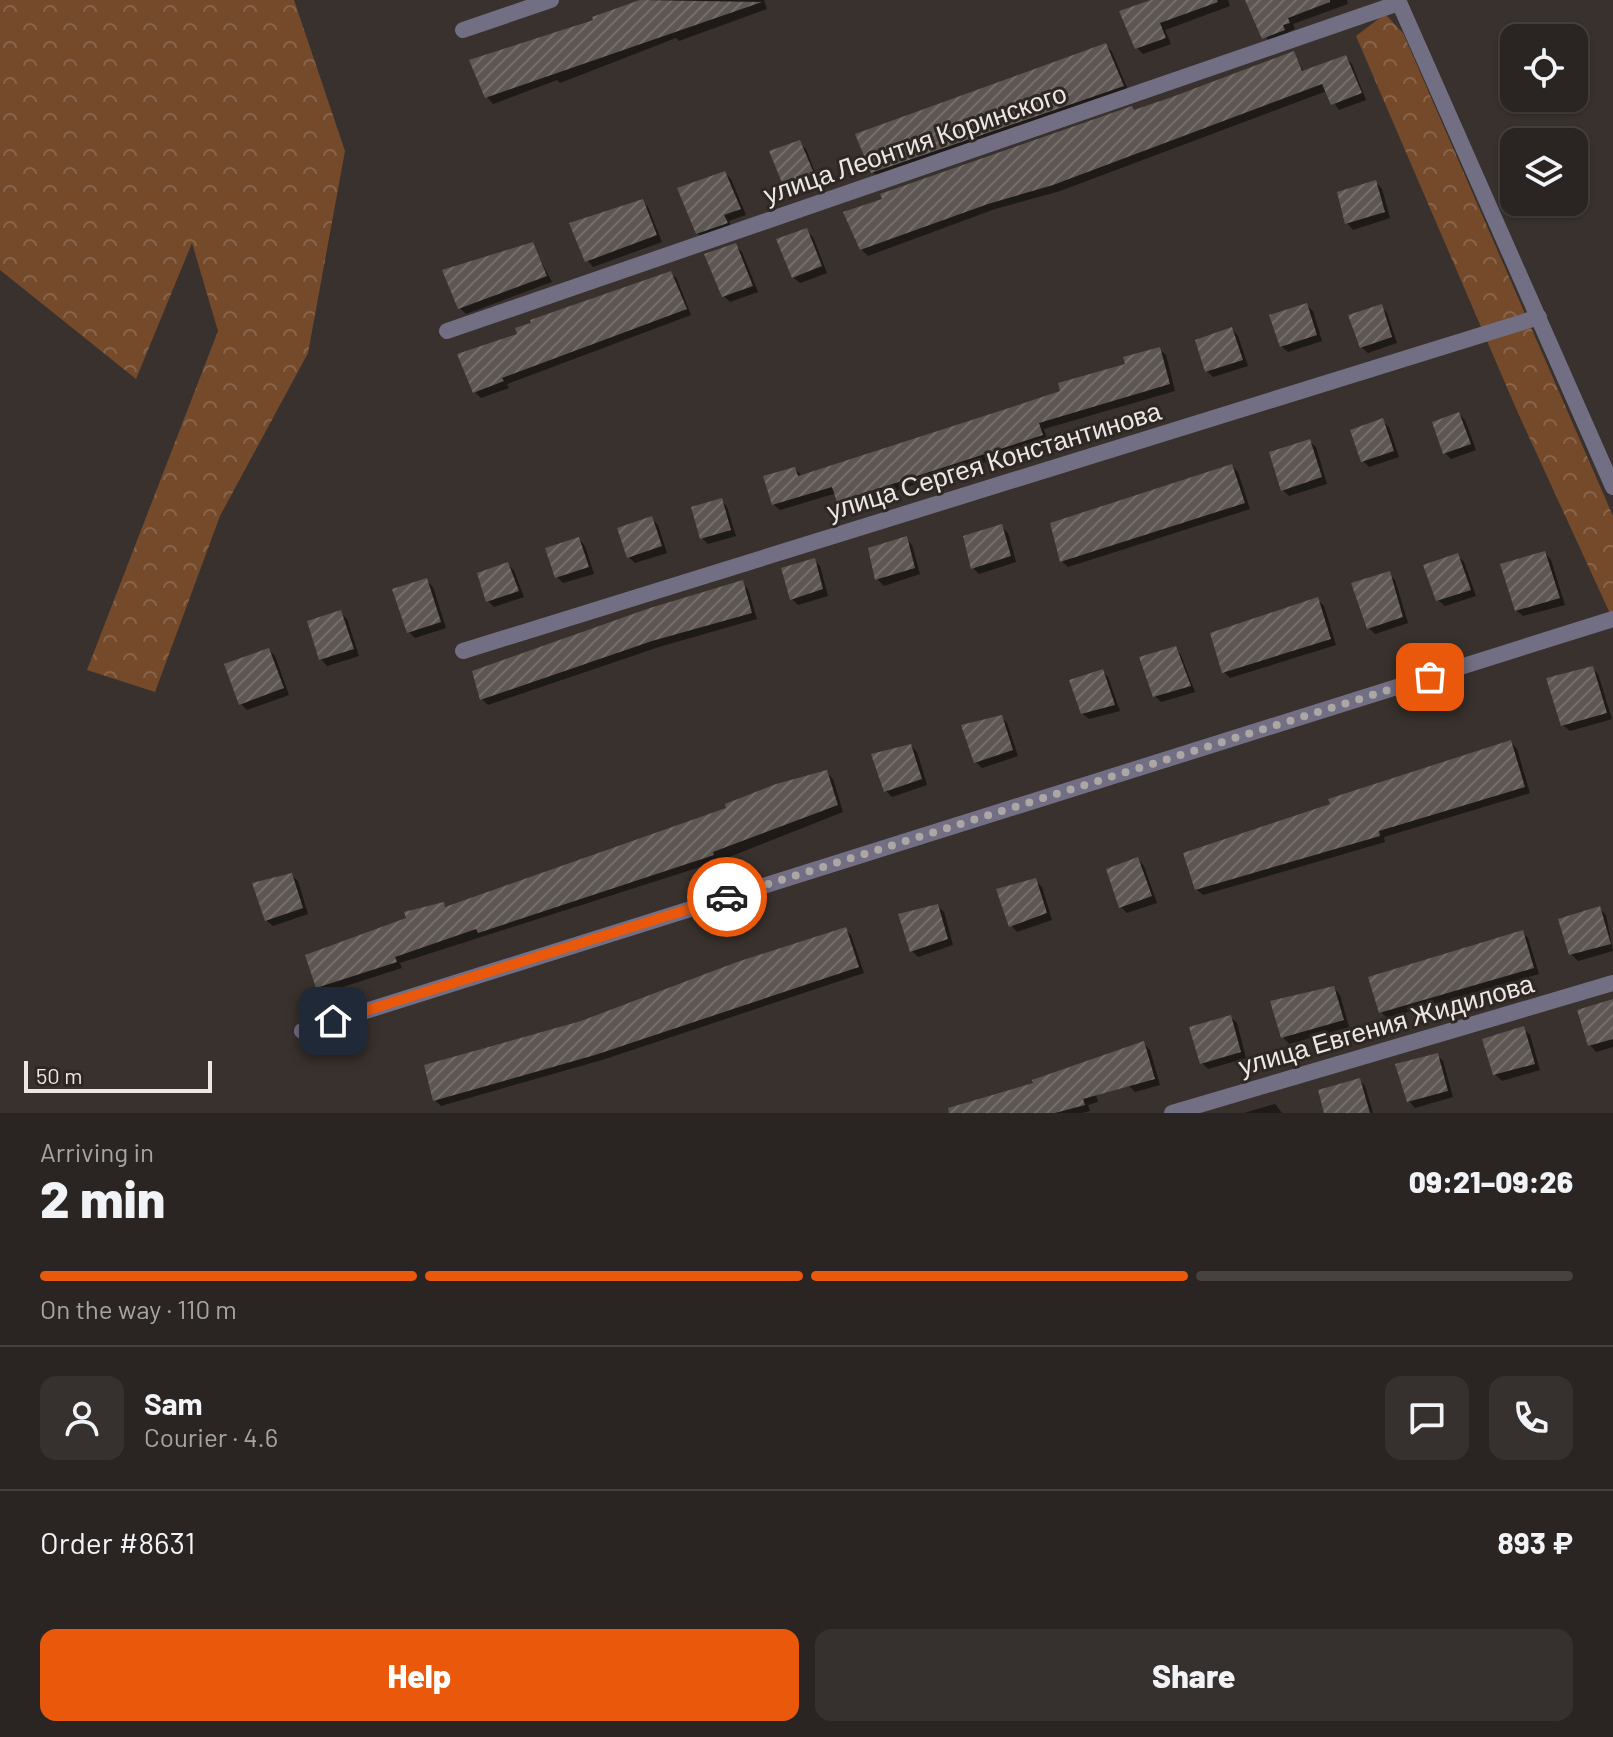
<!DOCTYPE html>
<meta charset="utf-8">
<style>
:root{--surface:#2a2522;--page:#36312f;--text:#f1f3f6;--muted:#a5a5a5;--line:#464240;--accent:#ea580c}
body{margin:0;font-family:Barlow,sans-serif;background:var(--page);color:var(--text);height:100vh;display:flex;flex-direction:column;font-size:30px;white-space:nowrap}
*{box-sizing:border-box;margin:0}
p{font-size:26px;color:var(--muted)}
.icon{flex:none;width:44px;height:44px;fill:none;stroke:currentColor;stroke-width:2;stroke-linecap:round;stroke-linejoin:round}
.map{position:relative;height:1113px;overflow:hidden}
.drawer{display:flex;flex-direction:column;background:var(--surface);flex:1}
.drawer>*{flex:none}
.tools{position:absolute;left:1500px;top:24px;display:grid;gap:16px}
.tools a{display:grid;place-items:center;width:88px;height:88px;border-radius:16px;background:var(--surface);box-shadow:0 2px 6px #0004,0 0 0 2px var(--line);font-size:40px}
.scale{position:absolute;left:24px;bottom:20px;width:188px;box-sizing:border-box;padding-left:8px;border:4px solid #ebe7e4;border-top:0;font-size:22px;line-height:28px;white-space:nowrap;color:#ebe7e4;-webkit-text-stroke:6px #2e2723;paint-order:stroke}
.pin{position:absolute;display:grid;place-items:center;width:68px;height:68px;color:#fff;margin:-34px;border-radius:16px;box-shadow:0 4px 12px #0006}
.courier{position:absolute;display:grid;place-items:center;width:80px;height:80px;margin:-40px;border:6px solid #ea580c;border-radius:50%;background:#fff;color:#222;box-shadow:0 2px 10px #0007}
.summary em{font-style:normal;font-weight:800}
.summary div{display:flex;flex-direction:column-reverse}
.summary{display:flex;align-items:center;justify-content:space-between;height:136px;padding:0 40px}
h1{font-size:52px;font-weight:800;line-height:60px}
.bar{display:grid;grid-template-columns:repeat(4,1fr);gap:12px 8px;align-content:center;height:96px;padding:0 40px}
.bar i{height:10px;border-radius:6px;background:var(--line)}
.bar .active{background:var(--accent)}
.bar p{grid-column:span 4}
.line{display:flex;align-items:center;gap:20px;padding:0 40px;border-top:2px solid var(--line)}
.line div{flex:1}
.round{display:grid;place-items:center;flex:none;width:84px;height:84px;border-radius:16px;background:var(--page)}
.button{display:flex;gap:16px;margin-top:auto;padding:16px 40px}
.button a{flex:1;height:92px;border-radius:16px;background:var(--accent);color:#fff;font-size:32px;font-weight:800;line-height:92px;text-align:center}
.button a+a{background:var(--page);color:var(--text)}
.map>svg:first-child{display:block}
.forest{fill:url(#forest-crowns)}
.shadow{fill:#0007}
.building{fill:url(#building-hatch)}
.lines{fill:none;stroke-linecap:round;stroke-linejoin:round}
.minor{stroke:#726f84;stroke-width:16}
.tertiary{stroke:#726f84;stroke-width:16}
.done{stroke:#aca7a4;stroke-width:8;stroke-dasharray:0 14.4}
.route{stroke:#ea580c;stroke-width:10}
.labels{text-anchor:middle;stroke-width:6;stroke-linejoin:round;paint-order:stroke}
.street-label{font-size:26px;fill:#ebe7e4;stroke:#2e2723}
</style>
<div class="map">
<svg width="1613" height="1113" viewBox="0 0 1613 1113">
<defs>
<pattern id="forest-crowns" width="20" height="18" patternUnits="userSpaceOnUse" patternTransform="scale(2)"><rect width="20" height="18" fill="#744a2b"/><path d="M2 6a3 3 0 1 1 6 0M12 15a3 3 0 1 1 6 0" fill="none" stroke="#88644a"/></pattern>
<pattern id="building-hatch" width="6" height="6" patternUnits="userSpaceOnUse" patternTransform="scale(2)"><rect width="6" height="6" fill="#5d5652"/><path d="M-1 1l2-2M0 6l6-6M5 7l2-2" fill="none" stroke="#746e6b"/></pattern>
</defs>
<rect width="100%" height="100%" fill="#38312d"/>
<g class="forest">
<path d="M0,0H294L345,151L308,353L220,516L155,692L87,670L218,331L192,243L136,379L0,270Z"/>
<path d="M1385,14L1403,33L1613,516V620L1518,413L1356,36Z"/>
</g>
<g class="shadow">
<path d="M651,0H764L767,9L679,41L676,38L560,83L557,80L493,104L487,97L471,61Z"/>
<path d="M1157,0H1228L1230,6L1165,30L1171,44L1143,54L1137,48Z"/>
<path d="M1247,0H1347L1348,4L1293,24L1295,29L1288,32L1290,37L1270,44Z"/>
<path d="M1106,45L1112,52L1129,92L879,178L873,172Z"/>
<path d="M1293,53L1304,72L1346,58L1352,64L1366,100L1339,110L1327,91L1060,191L995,209L868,256L861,249L1135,112Z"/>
<path d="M799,143L806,149L820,185L793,195L787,189Z"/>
<path d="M725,173L731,179L746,215L729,221L732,229L704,239L697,233Z"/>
<path d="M1376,182L1382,189L1390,218L1353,230L1347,223Z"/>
<path d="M642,201L648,207L662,242L593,267L587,260Z"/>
<path d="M807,231L813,237L827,273L800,283L793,277Z"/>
<path d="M532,244L552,282L466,314L460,308Z"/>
<path d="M735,245L742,252L758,292L730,302L724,296Z"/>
<path d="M671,273L677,279L691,315L507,384L509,388L481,398L475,392L520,335Z"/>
<path d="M1306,305L1313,311L1322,341L1288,352L1281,346Z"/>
<path d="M1381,306L1387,313L1397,343L1368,353L1361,347Z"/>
<path d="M1232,329L1238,336L1248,366L1213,377L1207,371Z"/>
<path d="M1159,349L1166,355L1175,391L1044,429L1048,442L845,507L837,493L780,510L773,504L795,469L801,475L1063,393Z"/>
<path d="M1459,414L1465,420L1476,450L1451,459L1445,453Z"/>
<path d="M1382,421L1389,427L1399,457L1369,467L1363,461Z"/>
<path d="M1309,441L1316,447L1327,484L1289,496L1283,490Z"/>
<path d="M1232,466L1238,472L1250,509L1068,567L1062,561Z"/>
<path d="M721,500L727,507L736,536L708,544L702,538Z"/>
<path d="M652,519L658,525L667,553L635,563L629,557Z"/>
<path d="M1002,527L1008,533L1016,562L979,574L973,568Z"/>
<path d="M906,538L912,545L920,574L884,586L877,579L870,550Z"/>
<path d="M579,539L585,546L594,574L563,583L557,577Z"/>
<path d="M1545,553L1551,560L1565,605L1523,616L1516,610Z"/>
<path d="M1457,555L1464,562L1476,596L1445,606L1438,600Z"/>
<path d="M814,560L820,566L828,596L798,605L792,599Z"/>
<path d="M508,564L514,571L524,597L494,607L488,601Z"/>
<path d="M1389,574L1395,580L1408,623L1375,634L1369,628Z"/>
<path d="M426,580L433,587L446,628L415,638L409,632Z"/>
<path d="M742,583L748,589L757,619L659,647L488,705L482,699Z"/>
<path d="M1318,600L1324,606L1336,645L1230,678L1224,672Z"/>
<path d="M340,612L347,619L359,656L327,666L321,659L309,622Z"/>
<path d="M1175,648L1181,655L1195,692L1161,702L1155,696Z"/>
<path d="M269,650L275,656L289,695L247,710L241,704Z"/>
<path d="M1592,668L1598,674L1612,719L1570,731L1563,725Z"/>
<path d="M1102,671L1108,677L1120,711L1089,719L1082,713Z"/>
<path d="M1001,717L1007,723L1018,756L982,768L976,762Z"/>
<path d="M1511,742L1517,749L1530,793L1384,837L1385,842L1203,895L1196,889Z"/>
<path d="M911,746L917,752L927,785L892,797L886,791Z"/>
<path d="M827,773L833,779L843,812L719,861L400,963L402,968L324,993L318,987L443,904L448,908Z"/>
<path d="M1138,859L1144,866L1157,903L1127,913L1121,907Z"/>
<path d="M291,875L298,881L308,914L273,926L266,920Z"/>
<path d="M1036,881L1042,887L1052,920L1017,932L1011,925Z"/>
<path d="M937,906L944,912L953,945L918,957L912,951Z"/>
<path d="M1599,908L1606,915L1613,951L1578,961L1571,954Z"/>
<path d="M845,929L851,935L864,973L602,1060L441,1106L435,1100L582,1023Z"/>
<path d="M1522,932L1528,938L1539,974L1387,1018L1381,1012Z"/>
<path d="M1334,988L1340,995L1349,1027L1289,1044L1283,1037Z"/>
<path d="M1613,1001V1047L1596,1052L1590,1045Z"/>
<path d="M1230,1017L1237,1023L1246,1058L1208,1069L1202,1063Z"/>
<path d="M1523,1028L1530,1035L1540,1070L1502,1081L1495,1074Z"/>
<path d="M1143,1043L1150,1050L1160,1085L1135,1092L1129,1086Z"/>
<path d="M1437,1055L1443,1061L1453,1097L1415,1108L1409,1101Z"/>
<path d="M1090,1072L1098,1102L1088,1105L1090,1111L1082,1113H1053Z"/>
<path d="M1359,1080L1365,1086L1373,1113H1327Z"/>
<path d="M1275,1104L1282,1113H1244Z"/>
</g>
<g class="building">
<path d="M640,0L762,2L485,98L469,60L593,20L592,17Z"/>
<path d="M1151,0H1217L1218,2L1160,23L1166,38L1135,49L1119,11Z"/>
<path d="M1245,0H1330V2L1288,18L1290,23L1283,25L1285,30L1262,39Z"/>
<path d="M1106,43L1124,86L871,173L855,134Z"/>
<path d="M1294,51L1302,71L1346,55L1362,93L1331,105L1322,84L1053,185L988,204L860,250L843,212L882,199L880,194L1132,106L1134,110L1172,97Z"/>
<path d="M800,140L816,178L785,190L769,151Z"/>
<path d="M725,171L741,209L724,215L728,223L696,234L677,188Z"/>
<path d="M1376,180L1385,212L1345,224L1337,192Z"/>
<path d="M643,199L657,235L585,262L569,223Z"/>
<path d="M807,228L822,266L792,278L776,239Z"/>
<path d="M533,242L547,276L458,309L442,270Z"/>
<path d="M736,243L753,286L722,297L704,254Z"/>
<path d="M671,271L687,309L502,378L504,381L473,393L457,354L517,334L515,328L531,323L530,320Z"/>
<path d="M1307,303L1317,335L1280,347L1269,315Z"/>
<path d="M1382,304L1392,337L1360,348L1348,315Z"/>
<path d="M1232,327L1243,360L1205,372L1195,340Z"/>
<path d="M1160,347L1170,384L1039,423L1043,435L837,502L832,487L772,505L763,476L795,467L798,476L1009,408L1060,391L1058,383L1125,364L1123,357Z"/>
<path d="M1459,412L1471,444L1443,454L1432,422Z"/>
<path d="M1383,418L1394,451L1361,462L1350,430Z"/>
<path d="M1310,439L1322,477L1281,491L1269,452Z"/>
<path d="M1232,464L1245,503L1060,562L1050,523Z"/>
<path d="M722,498L731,530L700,539L691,507Z"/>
<path d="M652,516L662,546L627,558L617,528Z"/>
<path d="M1002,524L1011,556L971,569L963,536Z"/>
<path d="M907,536L915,568L875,580L868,548Z"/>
<path d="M579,537L589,567L555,578L545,548Z"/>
<path d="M1545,551L1560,598L1515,611L1500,564Z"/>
<path d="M1458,553L1471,590L1436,601L1423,565Z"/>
<path d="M815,558L823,589L790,600L781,568Z"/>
<path d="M508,562L519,591L486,602L477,573Z"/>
<path d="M1390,571L1403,617L1367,629L1351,583Z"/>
<path d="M427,578L441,622L407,633L392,589Z"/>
<path d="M743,580L752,613L652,641L480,700L472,671L650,608Z"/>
<path d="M1318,597L1331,639L1222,673L1210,633Z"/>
<path d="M341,610L354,649L319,660L307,621Z"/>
<path d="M1176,646L1191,686L1153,697L1139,657Z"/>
<path d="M269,648L284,688L239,705L224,664Z"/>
<path d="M1593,666L1607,713L1561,726L1546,678Z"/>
<path d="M1103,669L1115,705L1081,714L1069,680Z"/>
<path d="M1002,715L1013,750L974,763L961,725Z"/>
<path d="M1511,740L1525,787L1379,831L1380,836L1195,890L1183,853L1330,804L1328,799Z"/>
<path d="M911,744L922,779L884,792L871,754Z"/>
<path d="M827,770L838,805L713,852L714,855L478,933L476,929L395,957L397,962L316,988L305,955L406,918L404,912L444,902L445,907L726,808L725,804L776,784Z"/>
<path d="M1138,857L1152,896L1119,908L1106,869Z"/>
<path d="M292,873L303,908L265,921L252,883Z"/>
<path d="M1036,878L1047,913L1009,927L996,889Z"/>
<path d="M938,904L948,939L910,952L898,914Z"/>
<path d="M1600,906L1611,944L1569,955L1558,919Z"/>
<path d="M846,927L859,967L595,1055L433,1101L424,1065L581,1021L737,962Z"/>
<path d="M1523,930L1534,968L1379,1013L1368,977Z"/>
<path d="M1334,986L1344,1020L1281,1038L1270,1001Z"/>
<path d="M1613,999V1039L1588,1046L1577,1010Z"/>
<path d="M1231,1015L1241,1052L1200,1064L1189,1027Z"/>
<path d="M1524,1026L1535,1064L1493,1075L1482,1039Z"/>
<path d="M1144,1041L1155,1079L1083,1099L1085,1105L1055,1113H949L948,1108L1033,1083L1032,1080Z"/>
<path d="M1438,1053L1448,1091L1407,1102L1395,1064Z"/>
<path d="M1360,1078L1370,1113H1324L1318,1090Z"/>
</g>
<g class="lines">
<g class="minor">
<path d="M463,30L551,0"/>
<path d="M447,331L1399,3"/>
<path d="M463,651L1539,317"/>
<path d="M302,1031L1613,619"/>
<path d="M1172,1113L1613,983"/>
</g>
<path class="tertiary" d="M1398,0L1613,487"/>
</g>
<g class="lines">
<path class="done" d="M727,897L1430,677"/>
<path class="route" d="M333,1021L727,897"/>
</g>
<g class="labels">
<g class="street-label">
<text transform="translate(915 144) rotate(-19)" y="9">улица Леонтия Коринского</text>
<text transform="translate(994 461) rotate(-17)" y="9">улица Сергея Константинова</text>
<text transform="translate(1386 1025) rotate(-16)" y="9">улица Евгения Жидилова</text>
</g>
</g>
</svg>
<div class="tools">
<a><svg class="icon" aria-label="locate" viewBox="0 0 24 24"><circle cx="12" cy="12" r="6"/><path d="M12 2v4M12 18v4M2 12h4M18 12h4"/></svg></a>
<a><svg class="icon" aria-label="layers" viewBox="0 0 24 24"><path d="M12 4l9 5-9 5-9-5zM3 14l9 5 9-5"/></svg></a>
</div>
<div class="scale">50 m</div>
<div class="pin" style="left:1430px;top:677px;background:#ea580c"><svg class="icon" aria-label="bag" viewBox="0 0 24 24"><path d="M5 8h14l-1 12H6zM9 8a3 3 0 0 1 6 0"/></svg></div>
<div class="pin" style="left:333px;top:1021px;background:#1f2937"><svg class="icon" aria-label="home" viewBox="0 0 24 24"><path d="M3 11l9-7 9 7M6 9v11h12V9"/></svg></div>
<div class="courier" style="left:727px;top:897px"><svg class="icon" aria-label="car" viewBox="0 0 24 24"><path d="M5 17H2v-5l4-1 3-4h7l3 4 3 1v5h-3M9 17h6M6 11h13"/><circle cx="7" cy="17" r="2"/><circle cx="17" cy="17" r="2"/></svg></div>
</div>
<section class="drawer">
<div class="summary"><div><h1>2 min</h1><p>Arriving in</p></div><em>09:21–09:26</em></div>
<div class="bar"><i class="active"></i><i class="active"></i><i class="active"></i><i></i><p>On the way · 110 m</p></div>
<div class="line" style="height:144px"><a class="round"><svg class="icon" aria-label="person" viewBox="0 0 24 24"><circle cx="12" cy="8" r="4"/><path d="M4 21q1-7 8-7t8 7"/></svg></a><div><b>Sam</b><p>Courier · 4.6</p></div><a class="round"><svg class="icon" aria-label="chat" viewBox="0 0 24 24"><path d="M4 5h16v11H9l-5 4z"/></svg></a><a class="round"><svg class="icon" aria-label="phone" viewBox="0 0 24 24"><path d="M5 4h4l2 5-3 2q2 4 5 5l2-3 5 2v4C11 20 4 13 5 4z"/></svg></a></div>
<div class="line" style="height:104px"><div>Order #8631</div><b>893 ₽</b></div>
<div class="button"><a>Help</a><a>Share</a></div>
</section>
